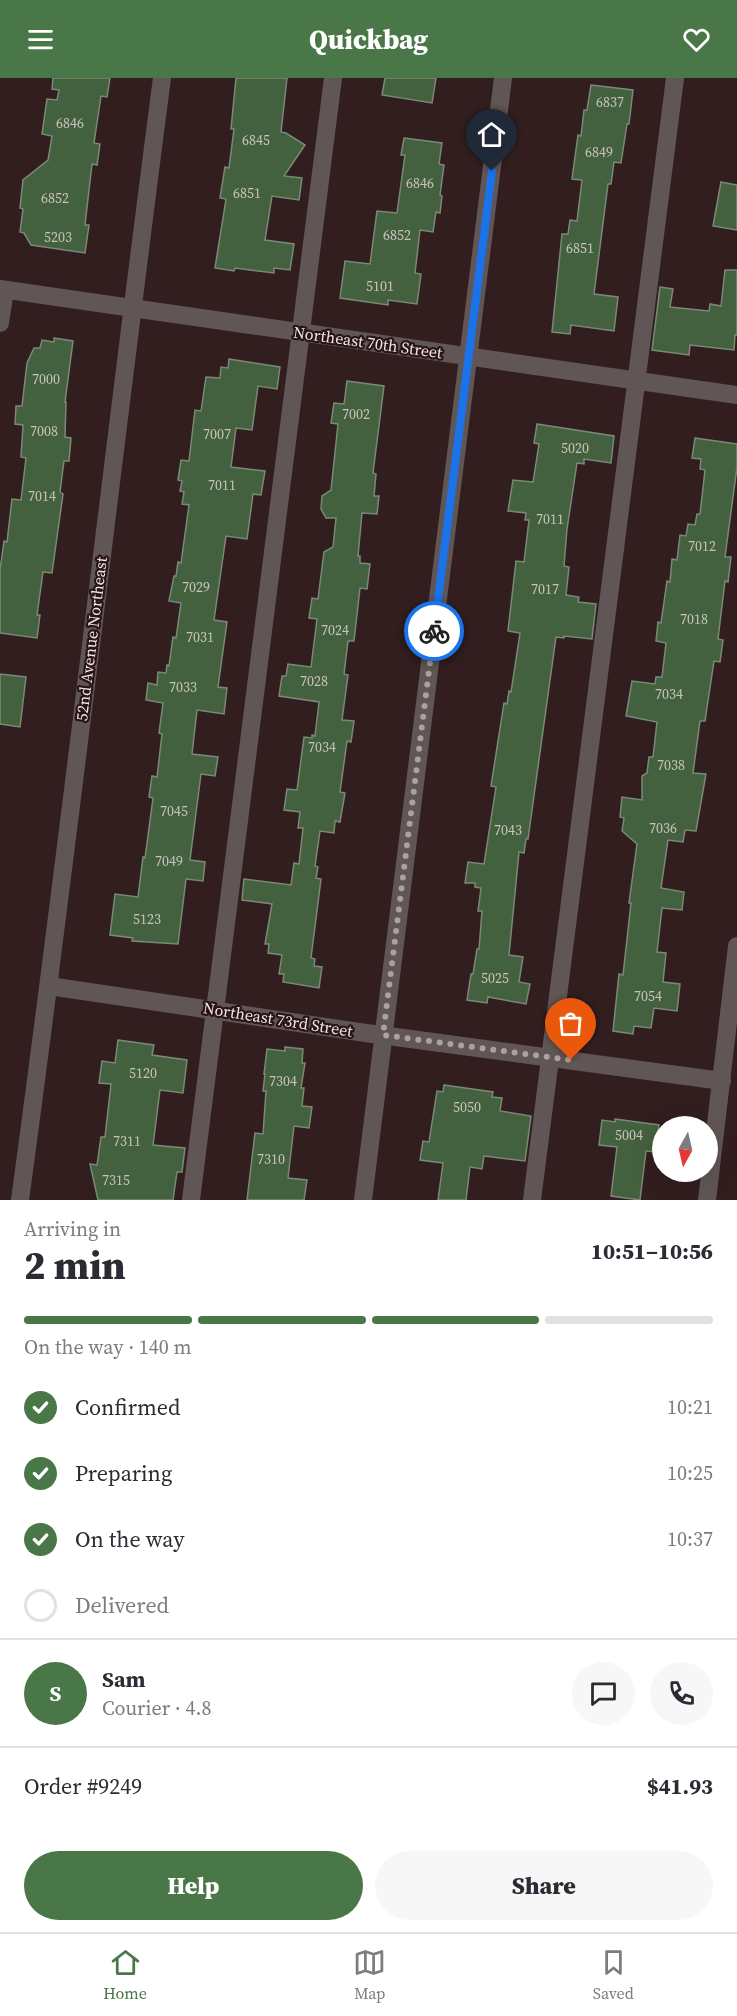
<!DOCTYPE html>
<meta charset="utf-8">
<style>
:root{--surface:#fff;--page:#f7f7f7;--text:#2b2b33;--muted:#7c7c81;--line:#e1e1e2;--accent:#4a7747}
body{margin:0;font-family:"Source Serif 4",serif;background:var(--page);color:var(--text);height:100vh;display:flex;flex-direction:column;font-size:22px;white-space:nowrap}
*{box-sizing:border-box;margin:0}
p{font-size:20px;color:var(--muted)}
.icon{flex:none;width:33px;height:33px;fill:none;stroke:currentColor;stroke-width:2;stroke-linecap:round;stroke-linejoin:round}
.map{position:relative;height:1122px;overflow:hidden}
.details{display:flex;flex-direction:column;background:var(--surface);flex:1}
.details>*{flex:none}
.needle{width:39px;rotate:188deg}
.tools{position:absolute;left:652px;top:1038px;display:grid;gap:12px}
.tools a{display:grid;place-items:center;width:66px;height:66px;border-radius:50%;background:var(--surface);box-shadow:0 6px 24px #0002;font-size:30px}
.pin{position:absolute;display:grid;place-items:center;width:51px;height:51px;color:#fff;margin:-62px -26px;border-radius:50% 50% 50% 0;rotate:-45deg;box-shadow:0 0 6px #0007}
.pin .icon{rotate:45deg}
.courier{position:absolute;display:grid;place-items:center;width:60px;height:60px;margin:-30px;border:4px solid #1a73e8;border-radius:50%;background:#fff;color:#222;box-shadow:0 2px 8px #0007}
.headline em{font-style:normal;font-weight:800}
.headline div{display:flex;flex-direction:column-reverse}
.headline{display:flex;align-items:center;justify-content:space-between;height:102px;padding:0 24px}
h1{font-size:39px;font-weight:800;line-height:45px}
.bar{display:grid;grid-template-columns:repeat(4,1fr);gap:9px 6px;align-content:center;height:72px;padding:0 24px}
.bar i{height:8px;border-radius:4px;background:var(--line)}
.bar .selected{background:var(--accent)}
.bar p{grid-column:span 4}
.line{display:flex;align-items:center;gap:15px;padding:0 24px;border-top:2px solid var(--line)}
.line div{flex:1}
.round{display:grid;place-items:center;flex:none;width:63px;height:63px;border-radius:32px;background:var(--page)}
ol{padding:0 24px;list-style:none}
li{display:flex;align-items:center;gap:18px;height:66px}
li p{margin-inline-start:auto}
li .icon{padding:6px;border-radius:50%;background:var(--accent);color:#fff;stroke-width:4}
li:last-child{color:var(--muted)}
li i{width:33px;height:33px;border:3px solid var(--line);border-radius:50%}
.action{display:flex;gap:12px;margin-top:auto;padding:12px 24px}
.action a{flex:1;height:69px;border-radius:36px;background:var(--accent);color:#fff;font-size:24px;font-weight:800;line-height:69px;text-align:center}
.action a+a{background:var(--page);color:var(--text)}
header{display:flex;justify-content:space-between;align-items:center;height:78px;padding:0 24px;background:var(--accent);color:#fff;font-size:27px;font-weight:800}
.dock{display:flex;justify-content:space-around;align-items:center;height:84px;border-top:2px solid var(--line);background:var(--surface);font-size:16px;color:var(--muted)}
.dock a{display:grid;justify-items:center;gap:3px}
.dock .selected{color:var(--accent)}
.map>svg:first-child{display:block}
.building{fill:#44613f;stroke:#7a8977;stroke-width:1.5}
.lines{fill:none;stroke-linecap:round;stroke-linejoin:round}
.minor{stroke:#615656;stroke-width:18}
.done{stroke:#af9f9f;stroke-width:6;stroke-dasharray:0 10.8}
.route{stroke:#1a73e8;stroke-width:8}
.labels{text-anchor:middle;stroke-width:4.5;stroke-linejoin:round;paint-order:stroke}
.number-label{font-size:14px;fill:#c7c3bb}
.street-label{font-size:16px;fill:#f3e4e4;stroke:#281516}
</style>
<header><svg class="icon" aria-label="menu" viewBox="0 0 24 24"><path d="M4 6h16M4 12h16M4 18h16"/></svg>Quickbag<svg class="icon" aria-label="heart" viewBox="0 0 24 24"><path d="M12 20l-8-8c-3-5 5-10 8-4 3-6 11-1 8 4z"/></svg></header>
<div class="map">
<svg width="737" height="1122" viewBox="0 0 737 1122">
<rect width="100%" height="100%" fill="#321e1f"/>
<g class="building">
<path d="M53,0H110L107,19L101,18L94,65L100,66L97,87L92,86L85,147H89L85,175L31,167L24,155L20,154L23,131L20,130L23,102L48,82L52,58L42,56L47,21L57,22L59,12L52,11Z"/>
<path d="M236,0H287L281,54L286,55L305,67L284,98L302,100L299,122L272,118L265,162L294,166L290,192L274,190V195L235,190L234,193L215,190L226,121L220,120L225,89L229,90L234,51H231Z"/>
<path d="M385,0H436L432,25L382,17Z"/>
<path d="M591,7L633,12L629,46H627L621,85L614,84L611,106H608L594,216L618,219L614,253L571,247L570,256L552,254L562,156H568L570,142L577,143L582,102L572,101L578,57L581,58L584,32H587Z"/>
<path d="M404,60L442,65L439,86L444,87L440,117L442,118L440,135L436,134L433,154L420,152L415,195L421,196L417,226L388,222V227L340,220L345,183L370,186L377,133L397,135L405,77H401Z"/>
<path d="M721,104L737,107V152L713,148Z"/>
<path d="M725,192H737V257H735L734,272L690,267L689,277L652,272L660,209L673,211L670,229L709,233L710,226L721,228Z"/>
<path d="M54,260L73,263L65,324H66L65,359L71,360L69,383H64L60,414L63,416L52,495L43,494L37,537H40L37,560L0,555V492L4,463L7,464L12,421L21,422L26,380L21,379L23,347L15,346L16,328H22L27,285L34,270H40L42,262L54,264Z"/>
<path d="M229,281L280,289L277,311L258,308L252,352L236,350L231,389L265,393L261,417L253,416L247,461L226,458L214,542L227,544L218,609L227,610L224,636L197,632L192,676L218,679L215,698L201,696L190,782L205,784L203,803L186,801L178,866L132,863L133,860L110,857L115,816L138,819L143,779L145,780L153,720L149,719L152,698L157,699L162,656L159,655L163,625L146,622L148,605L157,607L158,594L166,595L167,587L169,588L173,559L176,560L181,525L169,523L174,498H176L178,484L181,485L189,427L182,426L184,414L180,413L182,403L178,402L181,382L189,383L195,332L201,333L206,299L220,300L221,289L228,290Z"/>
<path d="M347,303L384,308L373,395L376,396L374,418H379L377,436L362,435L358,478H360V485L370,486L367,511L360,510L354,563H348L344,596L348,597L342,642L354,643L351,664L347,663L340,714L345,715L340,744L335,743L334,755L320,753L315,788L318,789L316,800L321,801L311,880L315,881L314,888L322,889L319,910L283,904L284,896H279L282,877L268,875L269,866H265L272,826L242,822L244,801L291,807L294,785L299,786L303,750H298L300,734L284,732L287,711L297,712L304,659L312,660V657L315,658L319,624L279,618L282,598H286L288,586L311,589L317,541L309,540L312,520L318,521L324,474L333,469L336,440H326L321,431L322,418L331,412L338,346L331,345L334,325L344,326Z"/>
<path d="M537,346L614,358L611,385L584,381V386L577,385L567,451L564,488L569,489L566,517L579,519L578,524L596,526L592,561L564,558V560L556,559L528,761H526L524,775L519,774L509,877L523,879L519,904L530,906L526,926L488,919L487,925L467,922L471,896H473L477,871H479L482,833H478L481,810L475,809V805H465L468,784L484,786L496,709L491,708L504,625L507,626L509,613L511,614L520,555L508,553L516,483L524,484L529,442H525L526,435L508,433L513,402L533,404L539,366L534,365Z"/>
<path d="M695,360L737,366V389L725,479H731L728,504L725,503L718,561L723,562L720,584L714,583L705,643H700L693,695L706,696L696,753L685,752L683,764L668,762L661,810L684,814L682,832L662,830L657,874L666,875L663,904L680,906L677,933L654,930L651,950L634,948L633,956L613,953L619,896L623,897L631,825H629L637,766L622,753L624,740L620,739L622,719L642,722V698L647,695L649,679H653L657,644L626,638L632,603L655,606L656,599H662L666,565L656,563L658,544L661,545L667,503L670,504L672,481L677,482L680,457L686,458L688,446L695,447L697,436H700L705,392L700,391L701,381L692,380Z"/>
<path d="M0,596L26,599L20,649L0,646Z"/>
<path d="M118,962L154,967L152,977L187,982L183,1015L160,1012L153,1067L185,1070L182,1094H177L173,1122H98L90,1086L97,1087L101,1059H105L111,1006L99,1005L102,983L115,985Z"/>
<path d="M285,969L303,971L302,985H305L301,1010H304L302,1028L312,1029L309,1050L294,1048L288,1100L307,1102L304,1122H247L255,1055L263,1056L266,1013H263L265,996H264L267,971L285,973Z"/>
<path d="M444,1007L493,1014L492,1019L502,1020L500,1033L531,1038L525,1083L484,1078L482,1091L470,1089L466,1122H438L443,1085L420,1082L423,1063L429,1064L437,1013L443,1014Z"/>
<path d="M615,1041L659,1047L655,1074L646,1073L640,1122L611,1118L617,1069L599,1067L602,1042L615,1044Z"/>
</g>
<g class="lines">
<g class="minor">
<path d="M0,211L737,317"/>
<path d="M0,245L5,212"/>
<path d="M49,908L366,955L722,1003"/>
<path d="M20,1122C71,748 113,374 162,0"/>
<path d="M191,1122L333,0"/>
<path d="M363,1122L503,0"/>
<path d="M532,1122L675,0"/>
<path d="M707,1122L737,868"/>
</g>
</g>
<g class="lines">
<path class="done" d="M434,553L383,957L571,982"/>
<path class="route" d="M434,553L492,93"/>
</g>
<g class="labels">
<g class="number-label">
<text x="610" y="29">6837</text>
<text x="70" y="50">6846</text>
<text x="256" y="67">6845</text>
<text x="599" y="79">6849</text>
<text x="420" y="110">6846</text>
<text x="247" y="120">6851</text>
<text x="55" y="125">6852</text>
<text x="397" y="162">6852</text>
<text x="58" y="164">5203</text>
<text x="580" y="175">6851</text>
<text x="380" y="213">5101</text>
<text x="46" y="306">7000</text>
<text x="356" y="341">7002</text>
<text x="44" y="358">7008</text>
<text x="217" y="361">7007</text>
<text x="575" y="375">5020</text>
<text x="222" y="412">7011</text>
<text x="42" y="423">7014</text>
<text x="550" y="446">7011</text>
<text x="702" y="473">7012</text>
<text x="196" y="514">7029</text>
<text x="545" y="516">7017</text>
<text x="694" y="546">7018</text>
<text x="335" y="557">7024</text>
<text x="200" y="564">7031</text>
<text x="314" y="608">7028</text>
<text x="183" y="614">7033</text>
<text x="669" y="621">7034</text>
<text x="322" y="674">7034</text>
<text x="671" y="692">7038</text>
<text x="174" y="738">7045</text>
<text x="663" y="755">7036</text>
<text x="508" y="757">7043</text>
<text x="169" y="788">7049</text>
<text x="147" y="846">5123</text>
<text x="495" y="905">5025</text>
<text x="648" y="923">7054</text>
<text x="143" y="1000">5120</text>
<text x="283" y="1008">7304</text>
<text x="467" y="1034">5050</text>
<text x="629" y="1062">5004</text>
<text x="127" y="1068">7311</text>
<text x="271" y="1086">7310</text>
<text x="116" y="1107">7315</text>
</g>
<g class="street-label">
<text transform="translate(368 264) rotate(8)" y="6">Northeast 70th Street</text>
<text transform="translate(91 561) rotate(-83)" y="6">52nd Avenue Northeast</text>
<text transform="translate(278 941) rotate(9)" y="6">Northeast 73rd Street</text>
</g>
</g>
</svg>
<div class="tools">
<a><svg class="needle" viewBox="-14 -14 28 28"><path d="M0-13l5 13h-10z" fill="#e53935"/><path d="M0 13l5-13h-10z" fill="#7c7c81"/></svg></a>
</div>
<div class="pin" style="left:571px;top:982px;background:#ea580c"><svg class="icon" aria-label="bag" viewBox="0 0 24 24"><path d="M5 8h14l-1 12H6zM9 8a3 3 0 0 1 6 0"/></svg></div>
<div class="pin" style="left:492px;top:93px;background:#1f2937"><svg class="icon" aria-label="home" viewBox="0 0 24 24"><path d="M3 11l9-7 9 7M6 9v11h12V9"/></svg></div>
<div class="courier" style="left:434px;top:553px"><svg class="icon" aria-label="bike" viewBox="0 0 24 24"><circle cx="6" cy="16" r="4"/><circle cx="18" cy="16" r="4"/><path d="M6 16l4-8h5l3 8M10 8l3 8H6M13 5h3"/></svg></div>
</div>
<section class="details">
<div class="headline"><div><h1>2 min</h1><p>Arriving in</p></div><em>10:51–10:56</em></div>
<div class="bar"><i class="selected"></i><i class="selected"></i><i class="selected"></i><i></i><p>On the way · 140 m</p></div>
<ol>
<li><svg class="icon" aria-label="check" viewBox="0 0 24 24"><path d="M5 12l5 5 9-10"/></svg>Confirmed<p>10:21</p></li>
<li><svg class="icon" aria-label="check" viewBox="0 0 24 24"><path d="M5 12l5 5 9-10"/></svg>Preparing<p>10:25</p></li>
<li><svg class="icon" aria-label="check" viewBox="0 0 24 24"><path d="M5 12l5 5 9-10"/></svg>On the way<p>10:37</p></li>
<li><i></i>Delivered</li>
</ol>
<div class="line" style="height:108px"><b class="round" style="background:var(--accent);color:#fff">S</b><div><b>Sam</b><p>Courier · 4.8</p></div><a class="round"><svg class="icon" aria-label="chat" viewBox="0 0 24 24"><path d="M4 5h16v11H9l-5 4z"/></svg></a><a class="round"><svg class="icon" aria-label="phone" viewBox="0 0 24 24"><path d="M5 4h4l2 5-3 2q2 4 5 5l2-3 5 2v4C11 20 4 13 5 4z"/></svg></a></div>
<div class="line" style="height:78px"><div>Order #9249</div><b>$41.93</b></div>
<div class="action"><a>Help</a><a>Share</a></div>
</section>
<nav class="dock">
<a class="selected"><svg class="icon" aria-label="home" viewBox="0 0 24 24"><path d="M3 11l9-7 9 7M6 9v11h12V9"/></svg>Home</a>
<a><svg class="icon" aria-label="map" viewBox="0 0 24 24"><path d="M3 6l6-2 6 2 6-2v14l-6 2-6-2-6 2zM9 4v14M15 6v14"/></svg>Map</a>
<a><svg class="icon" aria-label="saved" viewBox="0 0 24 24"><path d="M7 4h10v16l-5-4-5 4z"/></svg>Saved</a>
</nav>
